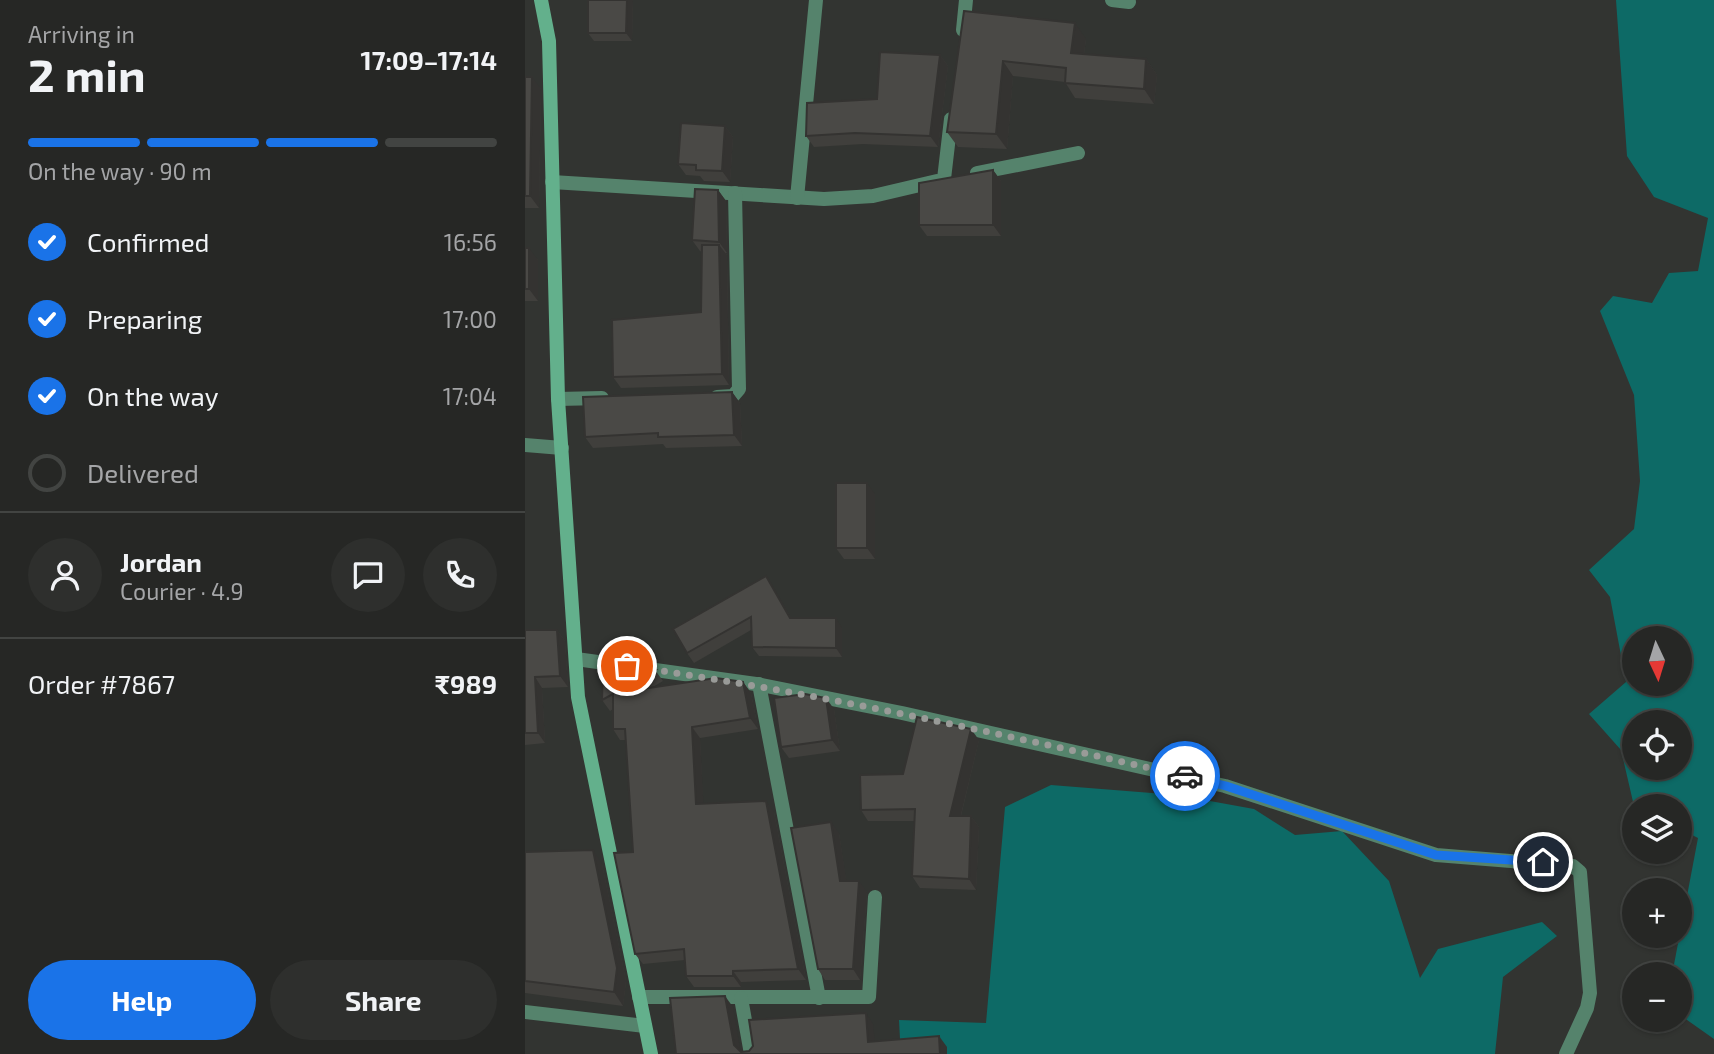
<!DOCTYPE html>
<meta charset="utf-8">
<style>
:root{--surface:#262725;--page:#2e2f2d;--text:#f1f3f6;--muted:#a4a5a7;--line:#424442;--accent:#1a73e8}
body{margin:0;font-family:"Exo 2",sans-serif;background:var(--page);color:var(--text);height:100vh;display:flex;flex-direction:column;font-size:26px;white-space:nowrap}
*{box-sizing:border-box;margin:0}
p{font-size:23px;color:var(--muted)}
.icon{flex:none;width:38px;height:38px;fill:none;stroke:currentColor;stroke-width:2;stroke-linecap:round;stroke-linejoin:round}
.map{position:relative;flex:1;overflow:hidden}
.drawer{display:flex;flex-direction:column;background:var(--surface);width:525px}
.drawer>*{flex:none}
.needle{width:46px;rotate:176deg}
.controls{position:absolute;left:1097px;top:626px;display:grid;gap:14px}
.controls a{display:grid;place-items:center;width:70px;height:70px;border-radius:50%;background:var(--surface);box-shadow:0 2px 5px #0004,0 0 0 2px var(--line);font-size:35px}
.pin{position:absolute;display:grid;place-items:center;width:60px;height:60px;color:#fff;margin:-30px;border:4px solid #fff;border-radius:50%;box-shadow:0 2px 7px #0007}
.courier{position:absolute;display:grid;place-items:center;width:70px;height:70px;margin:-35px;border:5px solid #1a73e8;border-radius:50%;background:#fff;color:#222;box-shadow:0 2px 9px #0007}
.head em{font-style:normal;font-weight:700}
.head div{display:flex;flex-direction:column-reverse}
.head{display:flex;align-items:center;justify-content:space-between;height:119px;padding:0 28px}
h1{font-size:46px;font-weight:700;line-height:52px}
.bar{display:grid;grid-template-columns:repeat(4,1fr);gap:10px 7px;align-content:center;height:84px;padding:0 28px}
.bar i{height:9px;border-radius:5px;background:var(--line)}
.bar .current{background:var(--accent)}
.bar p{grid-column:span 4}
.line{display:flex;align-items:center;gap:18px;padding:0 28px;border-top:2px solid var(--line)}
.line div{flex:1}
.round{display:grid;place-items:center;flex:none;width:74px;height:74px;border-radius:37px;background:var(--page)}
ol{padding:0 28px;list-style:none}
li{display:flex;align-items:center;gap:21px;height:77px}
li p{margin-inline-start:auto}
li .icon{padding:7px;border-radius:50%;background:var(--accent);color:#fff;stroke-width:4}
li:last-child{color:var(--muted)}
li i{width:38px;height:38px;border:4px solid var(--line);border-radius:50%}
.cta{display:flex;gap:14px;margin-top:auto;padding:14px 28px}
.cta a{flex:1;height:80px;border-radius:42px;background:var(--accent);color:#fff;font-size:28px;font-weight:700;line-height:80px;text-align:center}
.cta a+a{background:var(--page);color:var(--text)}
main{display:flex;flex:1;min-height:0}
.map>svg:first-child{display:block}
.water{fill:#0d6a66;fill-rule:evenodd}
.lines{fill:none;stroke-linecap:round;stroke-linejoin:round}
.minor{stroke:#55836c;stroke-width:14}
.secondary{stroke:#63b08c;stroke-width:14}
.wall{fill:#403f3c}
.shaded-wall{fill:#343331}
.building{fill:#4a4946;stroke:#343331;stroke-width:2}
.done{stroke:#999b98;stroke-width:7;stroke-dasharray:0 12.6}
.route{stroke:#1a73e8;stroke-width:9}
</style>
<main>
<section class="drawer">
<div class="head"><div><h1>2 min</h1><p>Arriving in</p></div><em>17:09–17:14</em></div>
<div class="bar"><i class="current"></i><i class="current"></i><i class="current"></i><i></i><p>On the way · 90 m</p></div>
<ol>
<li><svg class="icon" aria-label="check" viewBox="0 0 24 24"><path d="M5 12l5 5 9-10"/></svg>Confirmed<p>16:56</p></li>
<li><svg class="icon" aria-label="check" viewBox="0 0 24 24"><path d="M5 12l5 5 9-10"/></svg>Preparing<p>17:00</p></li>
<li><svg class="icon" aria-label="check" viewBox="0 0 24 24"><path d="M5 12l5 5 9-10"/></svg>On the way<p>17:04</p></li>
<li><i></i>Delivered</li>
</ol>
<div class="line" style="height:126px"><a class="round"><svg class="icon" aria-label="person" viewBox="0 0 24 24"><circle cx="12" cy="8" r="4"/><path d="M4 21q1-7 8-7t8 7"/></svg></a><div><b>Jordan</b><p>Courier · 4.9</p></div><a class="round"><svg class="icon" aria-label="chat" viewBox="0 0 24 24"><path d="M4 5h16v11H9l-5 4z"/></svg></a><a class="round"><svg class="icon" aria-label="phone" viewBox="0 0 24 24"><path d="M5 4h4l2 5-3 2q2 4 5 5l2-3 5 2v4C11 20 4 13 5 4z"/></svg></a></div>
<div class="line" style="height:91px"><div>Order #7867</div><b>₹989</b></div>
<div class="cta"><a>Help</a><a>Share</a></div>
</section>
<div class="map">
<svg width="1189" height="1054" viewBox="0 0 1189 1054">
<rect width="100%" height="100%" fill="#323431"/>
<g class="water">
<path d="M1091,0H1189V1039L1155,1015V975H1147L1173,838L1155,829V807L1109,806L1096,750L1064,714L1101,682L1085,597L1064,570L1109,529L1115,481L1109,395L1075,311L1088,296L1127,303L1144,273L1173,271L1183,218L1129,197L1102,156ZM1110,639H1155V684H1110ZM1110,723H1155V768H1110Z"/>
<path d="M526,785L652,795L729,809L770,835L817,831L864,881L895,978L913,949L1017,922L1032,936L978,977L970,1054H393L375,1039L374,1020L461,1023L480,807Z"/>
</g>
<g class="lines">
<g class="minor">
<path d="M587,0L604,2"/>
<path d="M438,30L441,0"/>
<path d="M452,173L553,153"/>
<path d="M419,179L426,119"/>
<path d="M27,182L299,199L348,196L412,181"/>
<path d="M272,198L291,0"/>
<path d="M192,397L208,396L214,389L210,193"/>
<path d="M33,399L77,398"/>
<path d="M0,445L37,448"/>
<path d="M51,659L231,684L377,713L700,786L911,855L1048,866L1055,872L1065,993L1062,1008L1041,1054"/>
<path d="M234,684L294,998"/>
<path d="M114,997H344L350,897"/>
<path d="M216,998L226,1054"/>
<path d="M0,1012L120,1026"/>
</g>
<path class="secondary" d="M16,0L24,41L33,399L53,697L126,1054"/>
</g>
<g class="wall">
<path d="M108,0L107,41H69L63,33Z"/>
<path d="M439,11L561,39L559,54L621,59L632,75L629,104L550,98L540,82L488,76L482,149L433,147L422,132Z"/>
<path d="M415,55L423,66L413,147L338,144L289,147L281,136L352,99Z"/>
<path d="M0,77L16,89L14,208H0Z"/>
<path d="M200,126L208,137L205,182L179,181L175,176L161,175L153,164Z"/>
<path d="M468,170L476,181V236H402L394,225Z"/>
<path d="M193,190L201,201L202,253H200L202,255L204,385L96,388L88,377L176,312L177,252L175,251L167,240Z"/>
<path d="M0,248L13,260V301H0Z"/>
<path d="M207,392L215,403L217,446L141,448L138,444L68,448L60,437Z"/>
<path d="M350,494V559H319L311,548Z"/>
<path d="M241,576L266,618L317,628V657L234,656L227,647L226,630L169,663L162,653Z"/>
<path d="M0,630H32L40,641L43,687L17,688L20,743L0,745Z"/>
<path d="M130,670L138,681L126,688L218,682L226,693L233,729L175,738L178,804L249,812L281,980L216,982V987H169L161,976L160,960L118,964L110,954L108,852L101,740H95L88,729V709L85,711L77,700Z"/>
<path d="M309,709L315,751L264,758L256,747Z"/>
<path d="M454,740L436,816H446L454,827L451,890L395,888L387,876L389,821H343L336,810L378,774Z"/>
<path d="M314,833L321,881L342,892L335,980H300L293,969Z"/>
<path d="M0,852L77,864L101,981L98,1006L0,993Z"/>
</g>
<g class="shaded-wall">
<path d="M102,0H108L107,41L101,33Z"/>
<path d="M550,23L561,39L557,68L546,53Z"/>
<path d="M415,55L423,66L413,147L405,136Z"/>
<path d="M621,59L632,75L629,104L619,89Z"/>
<path d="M478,61L488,76L482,149L471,134Z"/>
<path d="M7,77L16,89L14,208L5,196Z"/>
<path d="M200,126L208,137L205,182L197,171Z"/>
<path d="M468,170L476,181V236L468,225Z"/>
<path d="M193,190L201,201L202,253L194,242Z"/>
<path d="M194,245L202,255L204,385L197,374Z"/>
<path d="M4,248L13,260V301L4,289Z"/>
<path d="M207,392L215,403L217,446L209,435Z"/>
<path d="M342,483L350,494V559L342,548Z"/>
<path d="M311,618L317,628V657L311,648Z"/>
<path d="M32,630L40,641L43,687L35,676Z"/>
<path d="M10,677L17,688L20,743L13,733Z"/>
<path d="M218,682L226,693L233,729L225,718Z"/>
<path d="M301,698L309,709L315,751L307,740Z"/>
<path d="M167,727L175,738L179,815L171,804Z"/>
<path d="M446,729L454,740L433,827L425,816Z"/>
<path d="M241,801L249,812L281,980L273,969Z"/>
<path d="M446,816L454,827L451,890L444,879Z"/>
<path d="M306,822L314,833L323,892L315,881Z"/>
<path d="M68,850L77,864L101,981L98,1006L89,992Z"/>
<path d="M334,881L342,892L335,980L328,969Z"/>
<path d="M208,971L216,982V987L208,976Z"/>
<path d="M200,996L208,1007L216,1054L209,1045Z"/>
<path d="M341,1013L348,1024L351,1053L343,1042Z"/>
<path d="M414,1036L422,1047V1054H415Z"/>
</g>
<g class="building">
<path d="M63,0H102L101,33H63Z"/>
<path d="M439,11L550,23L546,53L621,59L619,89L540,83L541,68L478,61L471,134L422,132Z"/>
<path d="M355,52L415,55L405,136L330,133L281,136L282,103L352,99Z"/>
<path d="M0,77H7L5,196H0Z"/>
<path d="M156,123L200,126L197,171L171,170V165L153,164Z"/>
<path d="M468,170V225H394V183Z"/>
<path d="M170,189L193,190L194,242L167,240Z"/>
<path d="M177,245H194L197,374L88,377L87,320L176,312Z"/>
<rect x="0" y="248" width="4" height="41"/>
<path d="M207,392L209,435L133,437V433L60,437L58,397Z"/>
<rect x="311" y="483" width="31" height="65"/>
<path d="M241,576L265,618H311V648L227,647L226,617L162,653L148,629Z"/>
<path d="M0,630H32L35,676L10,677L13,733H0Z"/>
<path d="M78,668L130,670L90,693L191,678L218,682L225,718L167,727L171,804L241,801L273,969L208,971V976H161L159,949L110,954L89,853L108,852L100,729H88V694L77,700Z"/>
<path d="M280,694L301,698L307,740L256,747L249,698Z"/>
<path d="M392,717L446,729L425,816H446L444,879L387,876L390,809L336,810L335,775L378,774Z"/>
<path d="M306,822L315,881H334L328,969H293L266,828Z"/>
<path d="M68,850L92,968L89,992L0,981V852Z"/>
<path d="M200,996L209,1045L216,1052L224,1051L228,1046L224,1020L341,1013L343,1042L414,1036L415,1054H151L145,998Z"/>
</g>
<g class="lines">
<path class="done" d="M102,666C291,692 475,734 660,776"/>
<path class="route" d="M660,776L701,786L911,855L1018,862"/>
</g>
</svg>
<div class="controls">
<a><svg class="needle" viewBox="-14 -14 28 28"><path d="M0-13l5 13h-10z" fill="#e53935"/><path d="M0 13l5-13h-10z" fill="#a4a5a7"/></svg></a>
<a><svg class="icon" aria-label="locate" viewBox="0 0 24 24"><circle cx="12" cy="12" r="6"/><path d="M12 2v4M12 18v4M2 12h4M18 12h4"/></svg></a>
<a><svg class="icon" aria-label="layers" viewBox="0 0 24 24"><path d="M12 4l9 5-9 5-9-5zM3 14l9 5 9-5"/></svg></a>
<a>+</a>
<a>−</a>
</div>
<div class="pin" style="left:102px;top:666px;background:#ea580c"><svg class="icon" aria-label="bag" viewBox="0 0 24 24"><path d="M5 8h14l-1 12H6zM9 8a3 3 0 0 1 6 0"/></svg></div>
<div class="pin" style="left:1018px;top:862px;background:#1f2937"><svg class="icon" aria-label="home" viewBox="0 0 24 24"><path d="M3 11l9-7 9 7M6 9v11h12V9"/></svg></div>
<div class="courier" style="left:660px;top:776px"><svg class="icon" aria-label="car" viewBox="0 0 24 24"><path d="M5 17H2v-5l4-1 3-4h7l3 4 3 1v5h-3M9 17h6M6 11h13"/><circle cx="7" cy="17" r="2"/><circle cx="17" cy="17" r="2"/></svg></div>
</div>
</main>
